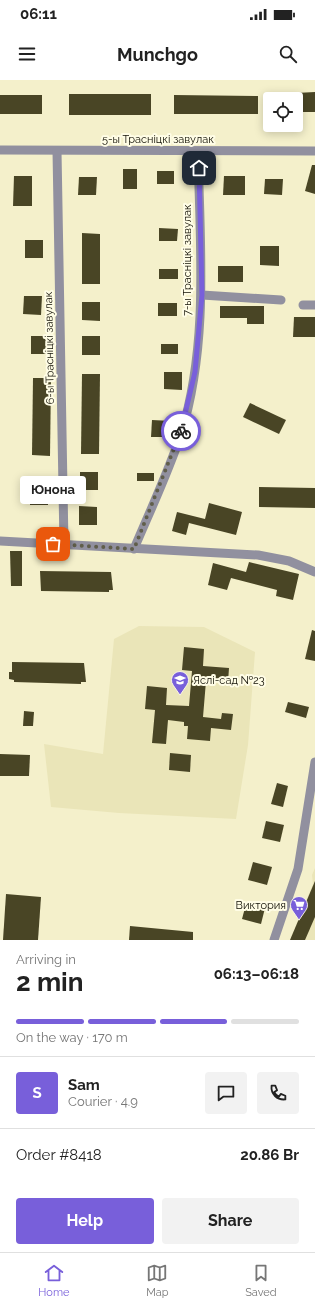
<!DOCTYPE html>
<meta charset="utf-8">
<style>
:root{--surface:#fff;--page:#f2f2f2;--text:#222;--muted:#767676;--line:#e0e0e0;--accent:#785fda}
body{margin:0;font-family:Raleway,sans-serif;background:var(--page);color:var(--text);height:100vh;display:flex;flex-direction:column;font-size:15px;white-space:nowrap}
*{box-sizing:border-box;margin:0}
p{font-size:13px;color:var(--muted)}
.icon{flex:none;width:22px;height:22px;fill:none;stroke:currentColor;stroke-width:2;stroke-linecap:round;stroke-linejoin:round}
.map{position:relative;height:860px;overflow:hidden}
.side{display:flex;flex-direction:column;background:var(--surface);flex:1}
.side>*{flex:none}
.tools{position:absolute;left:263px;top:12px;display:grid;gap:8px}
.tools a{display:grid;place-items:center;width:40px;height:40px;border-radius:4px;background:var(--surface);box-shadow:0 2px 10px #0003;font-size:20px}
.pin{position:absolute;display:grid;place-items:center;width:34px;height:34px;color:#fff;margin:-17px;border-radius:8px;box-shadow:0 2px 6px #0006}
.courier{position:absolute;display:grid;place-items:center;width:40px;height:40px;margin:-20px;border:3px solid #785fda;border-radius:50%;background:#fff;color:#222;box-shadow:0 1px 5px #0007}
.bubble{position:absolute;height:28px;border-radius:4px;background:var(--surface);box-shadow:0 2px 10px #0003;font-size:13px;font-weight:700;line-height:28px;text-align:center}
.headline em{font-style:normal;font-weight:700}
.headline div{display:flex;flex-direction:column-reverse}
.headline{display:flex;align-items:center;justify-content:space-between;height:68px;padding:0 16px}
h1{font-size:26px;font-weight:700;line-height:30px}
.bar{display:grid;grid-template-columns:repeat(4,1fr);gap:6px 4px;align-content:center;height:48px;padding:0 16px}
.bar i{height:5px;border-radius:3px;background:var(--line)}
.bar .current{background:var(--accent)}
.bar p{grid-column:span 4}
.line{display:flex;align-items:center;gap:10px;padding:0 16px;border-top:1px solid var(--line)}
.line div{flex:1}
.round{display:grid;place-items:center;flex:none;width:42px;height:42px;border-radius:4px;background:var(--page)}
.primary-button{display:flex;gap:8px;margin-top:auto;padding:8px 16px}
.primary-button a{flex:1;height:46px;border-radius:4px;background:var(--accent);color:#fff;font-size:16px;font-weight:700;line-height:46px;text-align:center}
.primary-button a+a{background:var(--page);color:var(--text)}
.status{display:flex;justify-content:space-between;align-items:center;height:28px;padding:0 20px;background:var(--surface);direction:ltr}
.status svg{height:11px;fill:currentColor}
header{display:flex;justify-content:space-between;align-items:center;height:52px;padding:0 16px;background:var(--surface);font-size:18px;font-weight:700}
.dock{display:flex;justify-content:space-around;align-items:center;height:56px;border-top:1px solid var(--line);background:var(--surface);font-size:11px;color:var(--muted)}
.dock a{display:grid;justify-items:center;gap:2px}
.dock .current{color:var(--accent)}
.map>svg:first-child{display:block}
.built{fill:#eae5b8}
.building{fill:#494525}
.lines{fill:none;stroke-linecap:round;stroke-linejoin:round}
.minor{stroke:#91909f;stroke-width:9}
.done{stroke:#605e4a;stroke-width:4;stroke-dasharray:0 7.2}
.route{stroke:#785fda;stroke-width:5}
.labels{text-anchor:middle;stroke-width:4;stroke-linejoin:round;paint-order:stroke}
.street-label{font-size:11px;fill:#110f04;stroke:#fffde6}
.poi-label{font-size:11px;fill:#110f04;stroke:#fffde6;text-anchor:start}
</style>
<div class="status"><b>06:11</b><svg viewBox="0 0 49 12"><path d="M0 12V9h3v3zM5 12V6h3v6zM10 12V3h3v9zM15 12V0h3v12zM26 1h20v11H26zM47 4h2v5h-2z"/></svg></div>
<header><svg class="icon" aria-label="menu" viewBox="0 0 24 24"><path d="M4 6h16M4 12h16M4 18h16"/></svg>Munchgo<svg class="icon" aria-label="search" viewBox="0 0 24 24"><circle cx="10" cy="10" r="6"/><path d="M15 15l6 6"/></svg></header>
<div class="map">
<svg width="315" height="860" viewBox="0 0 315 860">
<rect width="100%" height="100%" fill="#f4f0cb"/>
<g class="built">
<path d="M139,546L204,547L255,572L248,665L236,739L119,733L51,727L44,664L103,674L114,559Z"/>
<path d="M315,788V860H290L313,804L312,795Z"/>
</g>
<g class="building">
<path d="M315,12V32H296V13Z"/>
<rect x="69" y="14" width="82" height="21"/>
<rect x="0" y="15" width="42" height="19"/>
<path d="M174,15L258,16V34H174Z"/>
<path d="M312,85H315V114L305,111Z"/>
<rect x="123" y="89" width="14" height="20"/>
<rect x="157" y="91" width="17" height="13"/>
<path d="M14,96H32V126H13Z"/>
<path d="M224,96H245V115H223Z"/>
<path d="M79,97H97L96,115H78Z"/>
<path d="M265,99H283L282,115L264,114Z"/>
<path d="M159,148L178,149L177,161H159Z"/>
<path d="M82,153L100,154V204H82Z"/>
<rect x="25" y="160" width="18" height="18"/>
<path d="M260,166H279V186L260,185Z"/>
<rect x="218" y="186" width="25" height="16"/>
<rect x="159" y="189" width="19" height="10"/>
<path d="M24,216H42L41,235L23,234Z"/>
<path d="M82,222H100V241L82,240Z"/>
<rect x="158" y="223" width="19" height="13"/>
<path d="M220,226H264V244H247V238H220Z"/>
<path d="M294,237H315V257H293Z"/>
<rect x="31" y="256" width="18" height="18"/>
<rect x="82" y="256" width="18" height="19"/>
<rect x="161" y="264" width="17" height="10"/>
<path d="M164,292H182V310L164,309Z"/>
<path d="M82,294H100L99,374H81Z"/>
<path d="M33,298H51L50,376L32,375Z"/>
<path d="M250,323L286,340L279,354L243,337Z"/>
<path d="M152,340L172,341V357H151Z"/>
<rect x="80" y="392" width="18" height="18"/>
<rect x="137" y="393" width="17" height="8"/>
<rect x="30" y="407" width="18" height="18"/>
<path d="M259,407L315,408V428L259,427Z"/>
<path d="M209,423L242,432L236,455L189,443L186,455L172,451L177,432L205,439Z"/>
<path d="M79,426L97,427V445H79Z"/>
<path d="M10,471H22V506H11Z"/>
<path d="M249,482L299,494L293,520L276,516L277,510L231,498L227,510L208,505L213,483L246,492Z"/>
<path d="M40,491L111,492L113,510H109V512L41,511Z"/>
<path d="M312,550L315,551V581L305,579Z"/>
<path d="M184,567L204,569L203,586L229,588L228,602L206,601L203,637L221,639L222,633L233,634L231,650L211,648L210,661L187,659L188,646H184V642L168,640L166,664L152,663L155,630L145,629L147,606L167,608L166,625L189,626L192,591L182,590Z"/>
<path d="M12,582L84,583L86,602H81V604L14,602V600L9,599V592H12Z"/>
<path d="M288,622L309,627L306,638L285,632Z"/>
<path d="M24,631L34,632L33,646H23Z"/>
<path d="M170,673L191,675L190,692L169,690Z"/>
<path d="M0,674L30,675L29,696H0Z"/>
<path d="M277,703L288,706L283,727L271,724Z"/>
<path d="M266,741L284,745L280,762L262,758Z"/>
<path d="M253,782L272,787L267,805L248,800Z"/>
<path d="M315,801V837L305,860H290Z"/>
<path d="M6,814L41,817L38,860H3Z"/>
<path d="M246,824L265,828L261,844L242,839Z"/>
<path d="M130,846L193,852V860H129Z"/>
</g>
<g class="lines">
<g class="minor">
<path d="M0,70L315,71"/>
<path d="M57,71L64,465"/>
<path d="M202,215L281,220"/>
<path d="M303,225H315"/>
<path d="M0,461L258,475L289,481L315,492"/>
<path d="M134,469C150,431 168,393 181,354C209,264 200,165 198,72"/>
<path d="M274,860L298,789L315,682"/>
</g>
</g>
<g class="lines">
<path class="done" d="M53,464L134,469L181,351"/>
<path class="route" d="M181,351L195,292L202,215L199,88"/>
</g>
<defs>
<symbol id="school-pin" viewBox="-11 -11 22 30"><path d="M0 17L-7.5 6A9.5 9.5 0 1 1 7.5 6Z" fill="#785fda" stroke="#fffde6"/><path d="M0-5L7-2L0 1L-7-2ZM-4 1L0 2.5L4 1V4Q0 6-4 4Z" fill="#fff"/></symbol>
<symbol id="supermarket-pin" viewBox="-11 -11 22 30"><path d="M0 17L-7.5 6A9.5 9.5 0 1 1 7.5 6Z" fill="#785fda" stroke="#fffde6"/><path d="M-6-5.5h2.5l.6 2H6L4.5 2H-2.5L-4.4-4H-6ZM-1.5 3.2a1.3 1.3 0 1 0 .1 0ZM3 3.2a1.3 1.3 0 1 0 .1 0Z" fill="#fff"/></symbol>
</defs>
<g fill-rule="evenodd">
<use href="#school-pin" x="170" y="590" width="20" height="27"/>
<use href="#supermarket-pin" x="289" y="815" width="20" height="27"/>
</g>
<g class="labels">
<g class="street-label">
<text x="158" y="63">5-ы Трасніцкі завулак</text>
<text transform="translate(187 180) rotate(-90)" y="4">7-ы Трасніцкі завулак</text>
<text transform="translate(49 268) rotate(-91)" y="4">6-ы Трасніцкі завулак</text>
</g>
<g class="poi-label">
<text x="193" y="604">Яслі-сад №23</text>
<text x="286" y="829" text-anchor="end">Виктория</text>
</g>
</g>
</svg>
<div class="tools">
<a><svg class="icon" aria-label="locate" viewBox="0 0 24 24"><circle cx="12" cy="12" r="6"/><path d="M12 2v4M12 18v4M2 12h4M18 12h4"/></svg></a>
</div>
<div class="pin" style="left:53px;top:464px;background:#ea580c"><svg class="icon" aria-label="bag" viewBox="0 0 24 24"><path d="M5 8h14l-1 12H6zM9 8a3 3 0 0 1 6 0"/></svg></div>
<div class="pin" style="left:199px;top:88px;background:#1f2937"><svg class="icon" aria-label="home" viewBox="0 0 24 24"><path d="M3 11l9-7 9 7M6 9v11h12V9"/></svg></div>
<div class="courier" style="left:181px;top:351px"><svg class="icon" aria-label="bike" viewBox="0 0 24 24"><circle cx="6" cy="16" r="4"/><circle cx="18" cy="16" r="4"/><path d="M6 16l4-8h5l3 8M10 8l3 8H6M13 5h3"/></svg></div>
<div class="bubble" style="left:20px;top:396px;width:66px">Юнона</div>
</div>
<section class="side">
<div class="headline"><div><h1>2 min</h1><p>Arriving in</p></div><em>06:13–06:18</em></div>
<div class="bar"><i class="current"></i><i class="current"></i><i class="current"></i><i></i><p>On the way · 170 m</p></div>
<div class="line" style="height:72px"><b class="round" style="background:var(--accent);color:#fff">S</b><div><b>Sam</b><p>Courier · 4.9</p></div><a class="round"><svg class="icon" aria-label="chat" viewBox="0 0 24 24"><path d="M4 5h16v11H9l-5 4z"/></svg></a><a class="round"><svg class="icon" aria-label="phone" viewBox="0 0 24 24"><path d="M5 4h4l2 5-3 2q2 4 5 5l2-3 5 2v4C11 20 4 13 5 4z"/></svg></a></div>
<div class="line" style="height:52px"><div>Order #8418</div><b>20.86 Br</b></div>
<div class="primary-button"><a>Help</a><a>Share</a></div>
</section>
<nav class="dock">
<a class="current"><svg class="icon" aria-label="home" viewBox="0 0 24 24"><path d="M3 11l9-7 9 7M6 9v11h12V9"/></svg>Home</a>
<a><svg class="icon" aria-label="map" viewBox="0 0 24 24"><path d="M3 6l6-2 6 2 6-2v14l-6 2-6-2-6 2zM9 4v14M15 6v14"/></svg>Map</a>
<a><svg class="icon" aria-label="saved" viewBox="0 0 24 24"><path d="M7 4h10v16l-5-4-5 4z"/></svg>Saved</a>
</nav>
